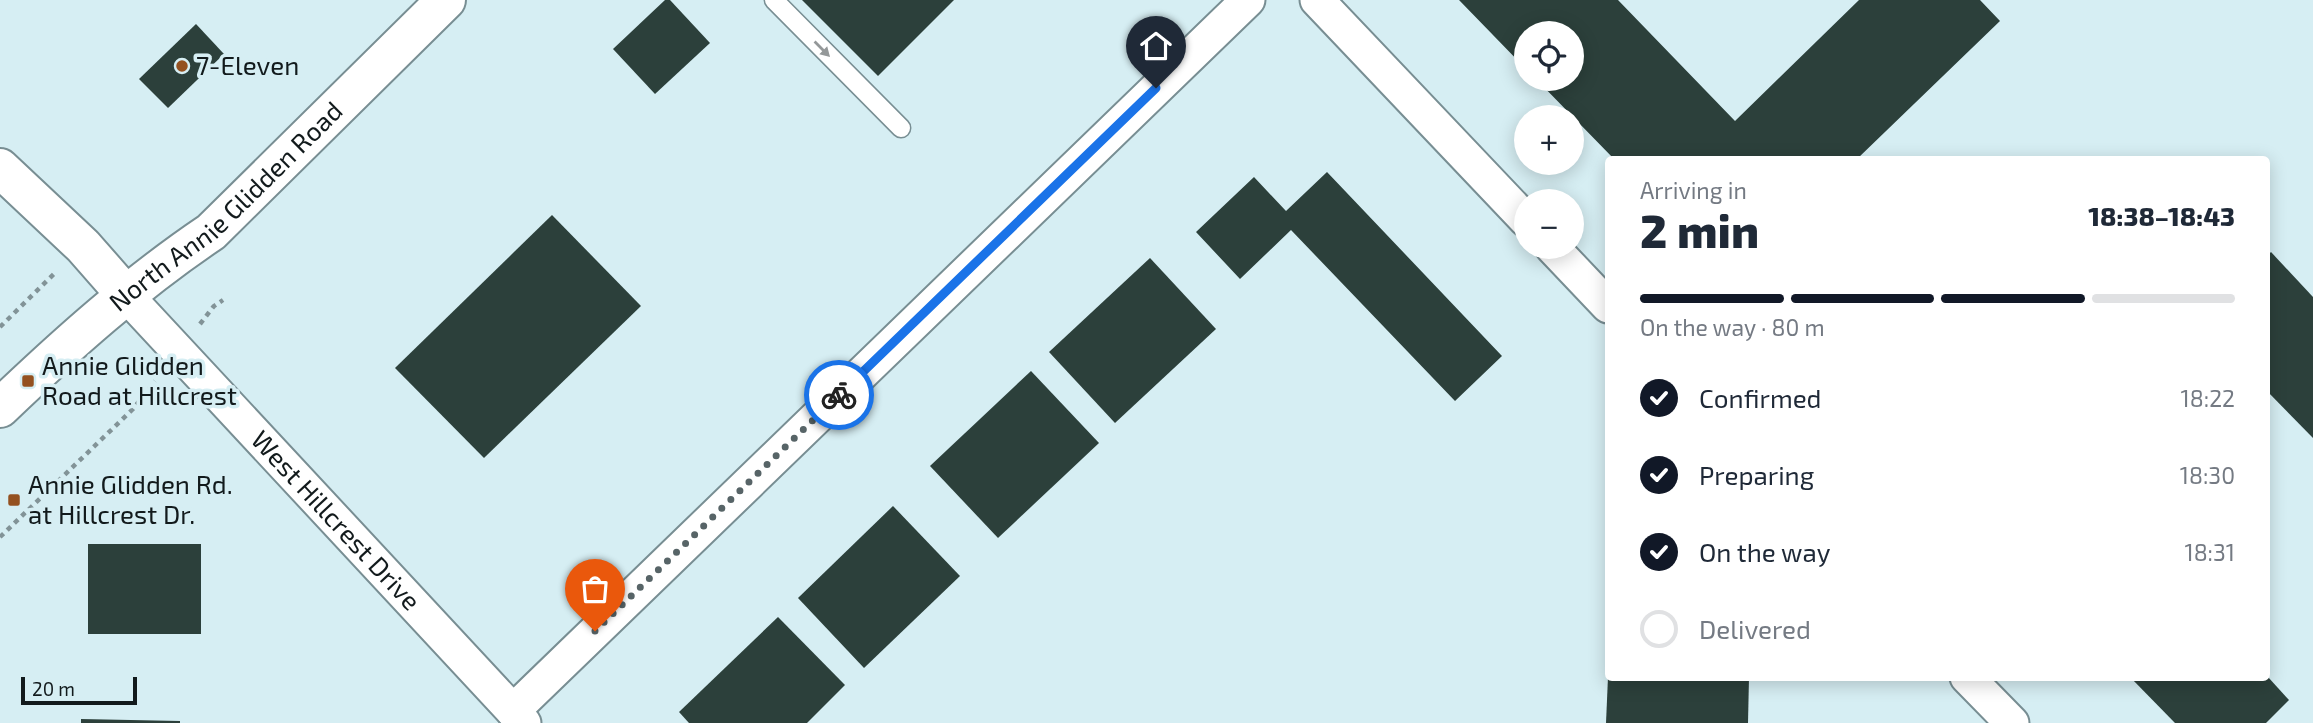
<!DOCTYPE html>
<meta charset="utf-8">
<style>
:root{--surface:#fff;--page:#f2f2f3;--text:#1f2937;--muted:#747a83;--line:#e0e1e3;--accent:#111827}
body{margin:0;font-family:"Exo 2",sans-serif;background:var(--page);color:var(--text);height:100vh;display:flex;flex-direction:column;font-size:26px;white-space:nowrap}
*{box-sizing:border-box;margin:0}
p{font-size:23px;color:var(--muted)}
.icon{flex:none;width:38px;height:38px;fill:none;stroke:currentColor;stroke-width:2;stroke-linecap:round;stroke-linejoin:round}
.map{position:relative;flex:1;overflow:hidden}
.drawer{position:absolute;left:1605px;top:156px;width:665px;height:525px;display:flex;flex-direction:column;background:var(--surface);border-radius:7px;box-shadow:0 4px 18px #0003}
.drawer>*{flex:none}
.fabs{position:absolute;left:1514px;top:21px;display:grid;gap:14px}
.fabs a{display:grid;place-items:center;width:70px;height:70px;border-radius:50%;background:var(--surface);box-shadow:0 4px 18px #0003;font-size:35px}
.scale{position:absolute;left:21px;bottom:18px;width:116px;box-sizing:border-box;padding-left:7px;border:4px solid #121a1c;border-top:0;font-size:19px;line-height:24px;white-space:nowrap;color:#121a1c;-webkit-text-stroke:5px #d6eef3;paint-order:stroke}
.pin{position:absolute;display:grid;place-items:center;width:60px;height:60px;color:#fff;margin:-72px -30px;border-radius:50% 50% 50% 0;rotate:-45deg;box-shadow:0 0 7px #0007}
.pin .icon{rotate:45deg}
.courier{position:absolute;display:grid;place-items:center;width:70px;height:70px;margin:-35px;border:5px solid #1a73e8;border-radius:50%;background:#fff;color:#222;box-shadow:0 2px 9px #0007}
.overview em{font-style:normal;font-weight:800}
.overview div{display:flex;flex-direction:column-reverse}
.overview{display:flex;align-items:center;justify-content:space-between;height:119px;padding:0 35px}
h1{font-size:46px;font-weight:800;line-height:52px}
.bar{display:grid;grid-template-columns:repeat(4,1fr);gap:10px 7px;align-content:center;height:84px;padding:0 35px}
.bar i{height:9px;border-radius:5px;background:var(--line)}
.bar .selected{background:var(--accent)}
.bar p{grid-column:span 4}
ol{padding:0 35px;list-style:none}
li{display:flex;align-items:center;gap:21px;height:77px}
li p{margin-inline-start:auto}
li .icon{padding:7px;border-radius:50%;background:var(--accent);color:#fff;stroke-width:4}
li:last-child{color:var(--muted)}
li i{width:38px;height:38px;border:4px solid var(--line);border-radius:50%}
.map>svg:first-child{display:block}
.building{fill:#2c403b}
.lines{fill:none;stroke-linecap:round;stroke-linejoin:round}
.service-casing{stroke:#788e93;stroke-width:21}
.minor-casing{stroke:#788e93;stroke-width:37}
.tertiary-casing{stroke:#788e93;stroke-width:42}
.secondary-casing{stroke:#788e93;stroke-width:42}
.path{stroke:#829397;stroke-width:4.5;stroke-dasharray:5 5;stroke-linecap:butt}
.service{stroke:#fff;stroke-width:18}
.minor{stroke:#fff;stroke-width:33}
.tertiary{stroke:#fff;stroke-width:38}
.secondary{stroke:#fff;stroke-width:38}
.oneway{fill:#949899}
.done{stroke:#576467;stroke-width:7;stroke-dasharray:0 12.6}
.route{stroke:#1a73e8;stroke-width:9}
.poi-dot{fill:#945120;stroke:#d6eef3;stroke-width:2.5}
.labels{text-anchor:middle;stroke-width:7;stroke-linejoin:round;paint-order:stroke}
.poi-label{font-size:26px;fill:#121a1c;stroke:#d6eef3;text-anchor:start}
.street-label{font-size:26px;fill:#121a1c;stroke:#d6eef3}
</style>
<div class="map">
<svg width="2313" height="723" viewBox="0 0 2313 723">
<rect width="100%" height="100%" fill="#d6eef3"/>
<g class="building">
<path d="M665,0H670L710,43L655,94L613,49Z"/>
<path d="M802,0H954L878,76Z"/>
<path d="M1459,0H1618L1735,121L1859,0H1980L2000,21L1857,159H1614L1536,79H1572V33H1526V69Z"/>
<path d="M196,24L224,54L168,108L139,79Z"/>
<path d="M1327,172L1502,356L1455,401L1291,230L1240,279L1196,232L1254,177L1286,211Z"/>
<path d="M552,215L641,306L484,458L395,368Z"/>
<path d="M2271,252L2313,297V438L2266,390V257Z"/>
<path d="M1150,258L1216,329L1115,423L1049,352Z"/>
<path d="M1031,371L1099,443L998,538L930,466Z"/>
<path d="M893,506L960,576L864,668L798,598Z"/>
<rect x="88" y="544" width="113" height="90"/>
<path d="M778,617L845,685L807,723H689L679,712Z"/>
<path d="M1608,677H1749L1748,723H1606Z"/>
<path d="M2130,677H2268L2289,700L2266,723H2175Z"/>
<path d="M81,719L180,721V723H81Z"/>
</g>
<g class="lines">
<defs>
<path id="service" d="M774,0L901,128"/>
<g id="minor">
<path d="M1317,0L1526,220"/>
<path d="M1552,247L1608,306"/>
<path id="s1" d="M126,295L524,723"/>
<path d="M1967,677L2012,723"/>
<path d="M513,711L1248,0"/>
</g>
<path id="tertiary" d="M0,168L83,246L126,295"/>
<g id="secondary">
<path id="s2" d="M0,408C66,345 135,283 211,232L446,0"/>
</g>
</defs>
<use href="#service" class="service-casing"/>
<use href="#minor" class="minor-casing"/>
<use href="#tertiary" class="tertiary-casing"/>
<use href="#secondary" class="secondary-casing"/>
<g class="path">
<path d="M200,324L214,306L223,300"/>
<path d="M0,327L57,271"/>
<path d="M0,537L133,409L155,381"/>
</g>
<use href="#service" class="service"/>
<use href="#minor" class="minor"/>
<use href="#tertiary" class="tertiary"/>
<use href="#secondary" class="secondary"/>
</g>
<defs><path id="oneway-solid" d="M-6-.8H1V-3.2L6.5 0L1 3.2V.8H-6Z" transform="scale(1.75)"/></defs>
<use class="oneway" href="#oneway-solid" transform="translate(822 49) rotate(45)"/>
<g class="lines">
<path class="done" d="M595,631L839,395"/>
<path class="route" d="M839,395L1156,88"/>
</g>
<g class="poi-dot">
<circle cx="182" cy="66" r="7"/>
<rect x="21" y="374" width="14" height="14" rx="3.5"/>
<rect x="7" y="493" width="14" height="14" rx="3.5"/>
</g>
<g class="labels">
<g class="poi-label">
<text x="196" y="75">7-Eleven</text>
<text x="42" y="375">Annie Glidden<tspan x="42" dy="30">Road at Hillcrest</tspan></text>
<text x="28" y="494">Annie Glidden Rd.<tspan x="28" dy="30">at Hillcrest Dr.</tspan></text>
</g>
<g class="street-label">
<text dy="9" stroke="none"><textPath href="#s2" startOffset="303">North Annie Glidden Road</textPath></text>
<text dy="9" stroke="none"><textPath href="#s1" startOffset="308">West Hillcrest Drive</textPath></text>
</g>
</g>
</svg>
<div class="fabs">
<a><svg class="icon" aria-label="locate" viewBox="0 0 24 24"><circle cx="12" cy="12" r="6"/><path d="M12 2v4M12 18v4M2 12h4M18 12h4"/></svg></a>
<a>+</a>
<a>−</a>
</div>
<div class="scale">20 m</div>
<div class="pin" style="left:595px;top:631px;background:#ea580c"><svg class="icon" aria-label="bag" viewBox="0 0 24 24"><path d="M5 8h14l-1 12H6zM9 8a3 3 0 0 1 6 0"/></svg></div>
<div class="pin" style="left:1156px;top:88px;background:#1f2937"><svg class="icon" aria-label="home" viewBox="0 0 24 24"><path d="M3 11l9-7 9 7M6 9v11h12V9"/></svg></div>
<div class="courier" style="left:839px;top:395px"><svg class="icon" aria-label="bike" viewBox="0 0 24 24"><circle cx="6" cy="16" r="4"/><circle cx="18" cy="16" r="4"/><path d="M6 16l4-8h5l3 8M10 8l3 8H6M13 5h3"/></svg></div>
<section class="drawer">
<div class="overview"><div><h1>2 min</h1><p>Arriving in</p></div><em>18:38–18:43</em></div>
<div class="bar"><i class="selected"></i><i class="selected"></i><i class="selected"></i><i></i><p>On the way · 80 m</p></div>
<ol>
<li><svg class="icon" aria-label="check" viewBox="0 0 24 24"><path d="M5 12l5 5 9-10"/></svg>Confirmed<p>18:22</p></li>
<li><svg class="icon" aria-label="check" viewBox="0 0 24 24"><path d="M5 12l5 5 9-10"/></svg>Preparing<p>18:30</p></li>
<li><svg class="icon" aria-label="check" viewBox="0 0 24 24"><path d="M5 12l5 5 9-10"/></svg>On the way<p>18:31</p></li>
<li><i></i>Delivered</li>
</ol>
</section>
</div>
